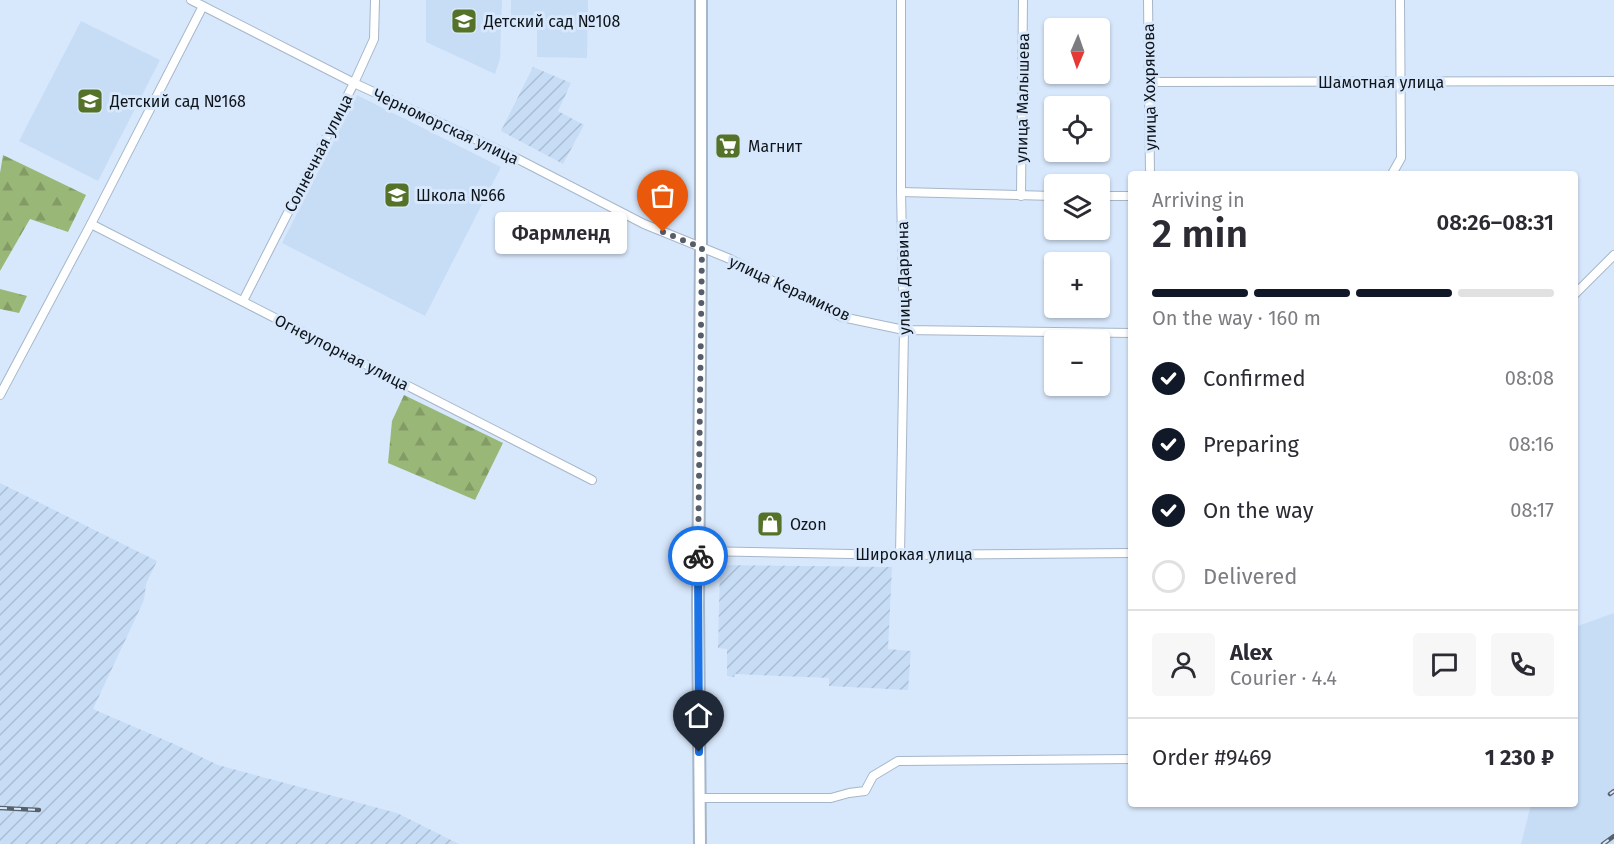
<!DOCTYPE html>
<meta charset="utf-8">
<style>
:root{--surface:#fff;--page:#f7f7f7;--text:#2b2b33;--muted:#7c7c81;--line:#e1e1e2;--accent:#111827}
body{margin:0;font-family:"Fira Sans",sans-serif;background:var(--page);color:var(--text);height:100vh;display:flex;flex-direction:column;font-size:22px;white-space:nowrap}
*{box-sizing:border-box;margin:0}
p{font-size:20px;color:var(--muted)}
.icon{flex:none;width:33px;height:33px;fill:none;stroke:currentColor;stroke-width:2;stroke-linecap:round;stroke-linejoin:round}
.map{position:relative;flex:1;overflow:hidden}
.sheet{position:absolute;left:1128px;top:171px;width:450px;height:636px;display:flex;flex-direction:column;background:var(--surface);border-radius:6px;box-shadow:0 2px 4px #0004}
.sheet>*{flex:none}
.needle{width:39px;rotate:182deg}
.controls{position:absolute;left:1044px;top:18px;display:grid;gap:12px}
.controls a{display:grid;place-items:center;width:66px;height:66px;border-radius:6px;background:var(--surface);box-shadow:0 2px 4px #0004;font-size:30px}
.pin{position:absolute;display:grid;place-items:center;width:51px;height:51px;color:#fff;margin:-62px -26px;border-radius:50% 50% 50% 0;rotate:-45deg;box-shadow:0 0 6px #0007}
.pin .icon{rotate:45deg}
.courier{position:absolute;display:grid;place-items:center;width:60px;height:60px;margin:-30px;border:4px solid #1a73e8;border-radius:50%;background:#fff;color:#222;box-shadow:0 2px 8px #0007}
.bubble{position:absolute;height:42px;border-radius:6px;background:var(--surface);box-shadow:0 2px 4px #0004;font-size:20px;font-weight:600;line-height:42px;text-align:center}
.headline em{font-style:normal;font-weight:600}
.headline div{display:flex;flex-direction:column-reverse}
.headline{display:flex;align-items:center;justify-content:space-between;height:102px;padding:0 24px}
h1{font-size:39px;font-weight:600;line-height:45px}
.bar{display:grid;grid-template-columns:repeat(4,1fr);gap:9px 6px;align-content:center;height:72px;padding:0 24px}
.bar i{height:8px;border-radius:4px;background:var(--line)}
.bar .on{background:var(--accent)}
.bar p{grid-column:span 4}
.line{display:flex;align-items:center;gap:15px;padding:0 24px;border-top:2px solid var(--line)}
.line div{flex:1}
.round{display:grid;place-items:center;flex:none;width:63px;height:63px;border-radius:6px;background:var(--page)}
ol{padding:0 24px;list-style:none}
li{display:flex;align-items:center;gap:18px;height:66px}
li p{margin-inline-start:auto}
li .icon{padding:6px;border-radius:50%;background:var(--accent);color:#fff;stroke-width:4}
li:last-child{color:var(--muted)}
li i{width:33px;height:33px;border:3px solid var(--line);border-radius:50%}
.map>svg:first-child{display:block}
.built{fill:#c7ddf6}
.industrial{fill:url(#industrial-furrows)}
.forest{fill:url(#forest-firs)}
.lines{fill:none;stroke-linecap:round;stroke-linejoin:round}
.minor-casing{stroke:#a6b6c9;stroke-width:10}
.secondary-casing{stroke:#a6b6c9;stroke-width:14}
.minor{stroke:#fff;stroke-width:8}
.secondary{stroke:#fff;stroke-width:10}
.rail-casing{stroke:#57616c;stroke-width:4.5}
.rail{stroke:#d8e8fc;stroke-width:2;stroke-dasharray:7;stroke-linecap:butt}
.done{stroke:#555e69;stroke-width:6;stroke-dasharray:0 10.8}
.route{stroke:#1a73e8;stroke-width:8}
.labels{text-anchor:middle;stroke-width:6;stroke-linejoin:round;paint-order:stroke}
.poi-label{font-size:16px;fill:#0e141a;stroke:#d8e8fc;text-anchor:start}
.street-label{font-size:16px;fill:#0e141a;stroke:#d8e8fc}
</style>
<div class="map">
<svg width="1614" height="844" viewBox="0 0 1614 844">
<defs>
<pattern id="industrial-furrows" width="10" height="10" patternUnits="userSpaceOnUse" patternTransform="scale(1.5)"><rect width="10" height="10" fill="#c7ddf6"/><path d="M-1 1l2-2M0 10L10 0M9 11l2-2" fill="none" stroke="#aabdd2"/></pattern>
<pattern id="forest-firs" width="22" height="20" patternUnits="userSpaceOnUse" patternTransform="scale(1.5)"><rect width="22" height="20" fill="#99b777"/><path d="M5 1l3.5 6h-7zM16 11l3.5 6h-7z" fill="#839c66"/></pattern>
</defs>
<rect width="100%" height="100%" fill="#d8e8fc"/>
<g class="built">
<path d="M426,0H502L500,59L495,74L426,42Z"/>
<path d="M511,0H588L587,58L537,57V29H511Z"/>
<path d="M81,21L160,60L98,181L19,141Z"/>
<path d="M357,95L501,167L425,316L282,243Z"/>
<path d="M1614,613V844H1521L1531,804H1575V627Z"/>
</g>
<g class="industrial">
<path d="M533,67L571,83L558,111L584,125L563,164L501,131Z"/>
<path d="M0,483L157,561L146,584L144,600L93,709L174,744L218,765L397,813L459,844H0Z"/>
<path d="M720,565L892,567L888,649L911,651L908,690L829,686V678L735,674L734,677L727,676V649L718,648Z"/>
</g>
<g class="forest">
<path d="M3,155L86,195L68,232L30,219L0,271V173Z"/>
<path d="M0,289L27,296L19,313L0,309Z"/>
<path d="M404,395L503,443L475,500L388,463L392,421Z"/>
</g>
<g class="lines">
<defs>
<g id="minor">
<path d="M191,0L354,83L514,157L644,224L730,259L842,317L904,330L1131,333"/>
<path d="M1148,0L1150,174"/>
<path d="M1149,82L1614,81"/>
<path d="M1392,174L1401,158L1400,0"/>
<path d="M901,192L1054,196"/>
<path d="M1021,196L1023,0"/>
<path d="M1100,196H1131"/>
<path d="M91,224L592,480"/>
<path d="M1575,294L1614,255"/>
<path d="M243,301L354,83L374,39L375,0"/>
<path d="M0,395L91,224L203,6"/>
<path d="M698,551L900,555L1131,553"/>
<path d="M900,555L904,330L901,192V0"/>
<path d="M699,798H831L849,793L865,791L873,776L898,761L1131,759"/>
</g>
<path id="secondary" d="M700,844L698,604L701,248V0"/>
</defs>
<use href="#minor" class="minor-casing"/>
<use href="#secondary" class="secondary-casing"/>
<use href="#minor" class="minor"/>
<use href="#secondary" class="secondary"/>
<defs>
<g id="rail">
<path d="M1610,794L1614,791"/>
<path d="M0,808L39,810"/>
<path d="M1603,844L1614,836"/>
</g>
</defs>
<use href="#rail" class="rail-casing"/>
<use href="#rail" class="rail"/>
</g>
<g class="lines">
<path class="done" d="M663,232L702,248L698,556"/>
<path class="route" d="M698,556L699,752"/>
</g>
<defs>
<symbol id="school-square" viewBox="-11 -11 22 22"><rect x="-9" y="-9" width="18" height="18" rx="4" fill="#547329" stroke="#d8e8fc"/><path d="M0-5L7-2L0 1L-7-2ZM-4 1L0 2.5L4 1V4Q0 6-4 4Z" fill="#fff"/></symbol>
<symbol id="supermarket-square" viewBox="-11 -11 22 22"><rect x="-9" y="-9" width="18" height="18" rx="4" fill="#547329" stroke="#d8e8fc"/><path d="M-6-5.5h2.5l.6 2H6L4.5 2H-2.5L-4.4-4H-6ZM-1.5 3.2a1.3 1.3 0 1 0 .1 0ZM3 3.2a1.3 1.3 0 1 0 .1 0Z" fill="#fff"/></symbol>
<symbol id="shop-square" viewBox="-11 -11 22 22"><rect x="-9" y="-9" width="18" height="18" rx="4" fill="#547329" stroke="#d8e8fc"/><path d="M-5-2.5h2.3a2.7 3.5 0 0 1 5.4 0H5L5.5 6h-11ZM-1.5-2.5h3a1.5 2.3 0 0 0-3 0Z" fill="#fff"/></symbol>
</defs>
<g fill-rule="evenodd">
<use href="#school-square" x="449" y="6" width="30" height="30"/>
<use href="#school-square" x="75" y="86" width="30" height="30"/>
<use href="#supermarket-square" x="713" y="131" width="30" height="30"/>
<use href="#school-square" x="382" y="180" width="30" height="30"/>
<use href="#shop-square" x="755" y="509" width="30" height="30"/>
</g>
<g class="labels">
<g class="poi-label">
<text x="484" y="27">Детский сад №108</text>
<text x="110" y="107">Детский сад №168</text>
<text x="748" y="152">Магнит</text>
<text x="416" y="201">Школа №66</text>
<text x="790" y="530">Ozon</text>
</g>
<g class="street-label">
<text x="1381" y="88">Шамотная улица</text>
<text transform="translate(1149 87) rotate(-91)" y="6">улица Хохрякова</text>
<text transform="translate(1022 98) rotate(-89)" y="6">улица Малышева</text>
<text transform="translate(446 126) rotate(25)" y="6">Черноморская улица</text>
<text transform="translate(318 153) rotate(-63)" y="6">Солнечная улица</text>
<text transform="translate(903 278) rotate(-91)" y="6">улица Дарвина</text>
<text transform="translate(790 288) rotate(25)" y="6">улица Керамиков</text>
<text transform="translate(342 352) rotate(27)" y="6">Огнеупорная улица</text>
<text x="914" y="560">Широкая улица</text>
</g>
</g>
</svg>
<div class="controls">
<a><svg class="needle" viewBox="-14 -14 28 28"><path d="M0-13l5 13h-10z" fill="#e53935"/><path d="M0 13l5-13h-10z" fill="#7c7c81"/></svg></a>
<a><svg class="icon" aria-label="locate" viewBox="0 0 24 24"><circle cx="12" cy="12" r="6"/><path d="M12 2v4M12 18v4M2 12h4M18 12h4"/></svg></a>
<a><svg class="icon" aria-label="layers" viewBox="0 0 24 24"><path d="M12 4l9 5-9 5-9-5zM3 14l9 5 9-5"/></svg></a>
<a>+</a>
<a>−</a>
</div>
<div class="pin" style="left:663px;top:232px;background:#ea580c"><svg class="icon" aria-label="bag" viewBox="0 0 24 24"><path d="M5 8h14l-1 12H6zM9 8a3 3 0 0 1 6 0"/></svg></div>
<div class="pin" style="left:699px;top:752px;background:#1f2937"><svg class="icon" aria-label="home" viewBox="0 0 24 24"><path d="M3 11l9-7 9 7M6 9v11h12V9"/></svg></div>
<div class="courier" style="left:698px;top:556px"><svg class="icon" aria-label="bike" viewBox="0 0 24 24"><circle cx="6" cy="16" r="4"/><circle cx="18" cy="16" r="4"/><path d="M6 16l4-8h5l3 8M10 8l3 8H6M13 5h3"/></svg></div>
<div class="bubble" style="left:495px;top:212px;width:132px">Фармленд</div>
<section class="sheet">
<div class="headline"><div><h1>2 min</h1><p>Arriving in</p></div><em>08:26–08:31</em></div>
<div class="bar"><i class="on"></i><i class="on"></i><i class="on"></i><i></i><p>On the way · 160 m</p></div>
<ol>
<li><svg class="icon" aria-label="check" viewBox="0 0 24 24"><path d="M5 12l5 5 9-10"/></svg>Confirmed<p>08:08</p></li>
<li><svg class="icon" aria-label="check" viewBox="0 0 24 24"><path d="M5 12l5 5 9-10"/></svg>Preparing<p>08:16</p></li>
<li><svg class="icon" aria-label="check" viewBox="0 0 24 24"><path d="M5 12l5 5 9-10"/></svg>On the way<p>08:17</p></li>
<li><i></i>Delivered</li>
</ol>
<div class="line" style="height:108px"><a class="round"><svg class="icon" aria-label="person" viewBox="0 0 24 24"><circle cx="12" cy="8" r="4"/><path d="M4 21q1-7 8-7t8 7"/></svg></a><div><b>Alex</b><p>Courier · 4.4</p></div><a class="round"><svg class="icon" aria-label="chat" viewBox="0 0 24 24"><path d="M4 5h16v11H9l-5 4z"/></svg></a><a class="round"><svg class="icon" aria-label="phone" viewBox="0 0 24 24"><path d="M5 4h4l2 5-3 2q2 4 5 5l2-3 5 2v4C11 20 4 13 5 4z"/></svg></a></div>
<div class="line" style="height:78px"><div>Order #9469</div><b>1 230 ₽</b></div>
</section>
</div>
